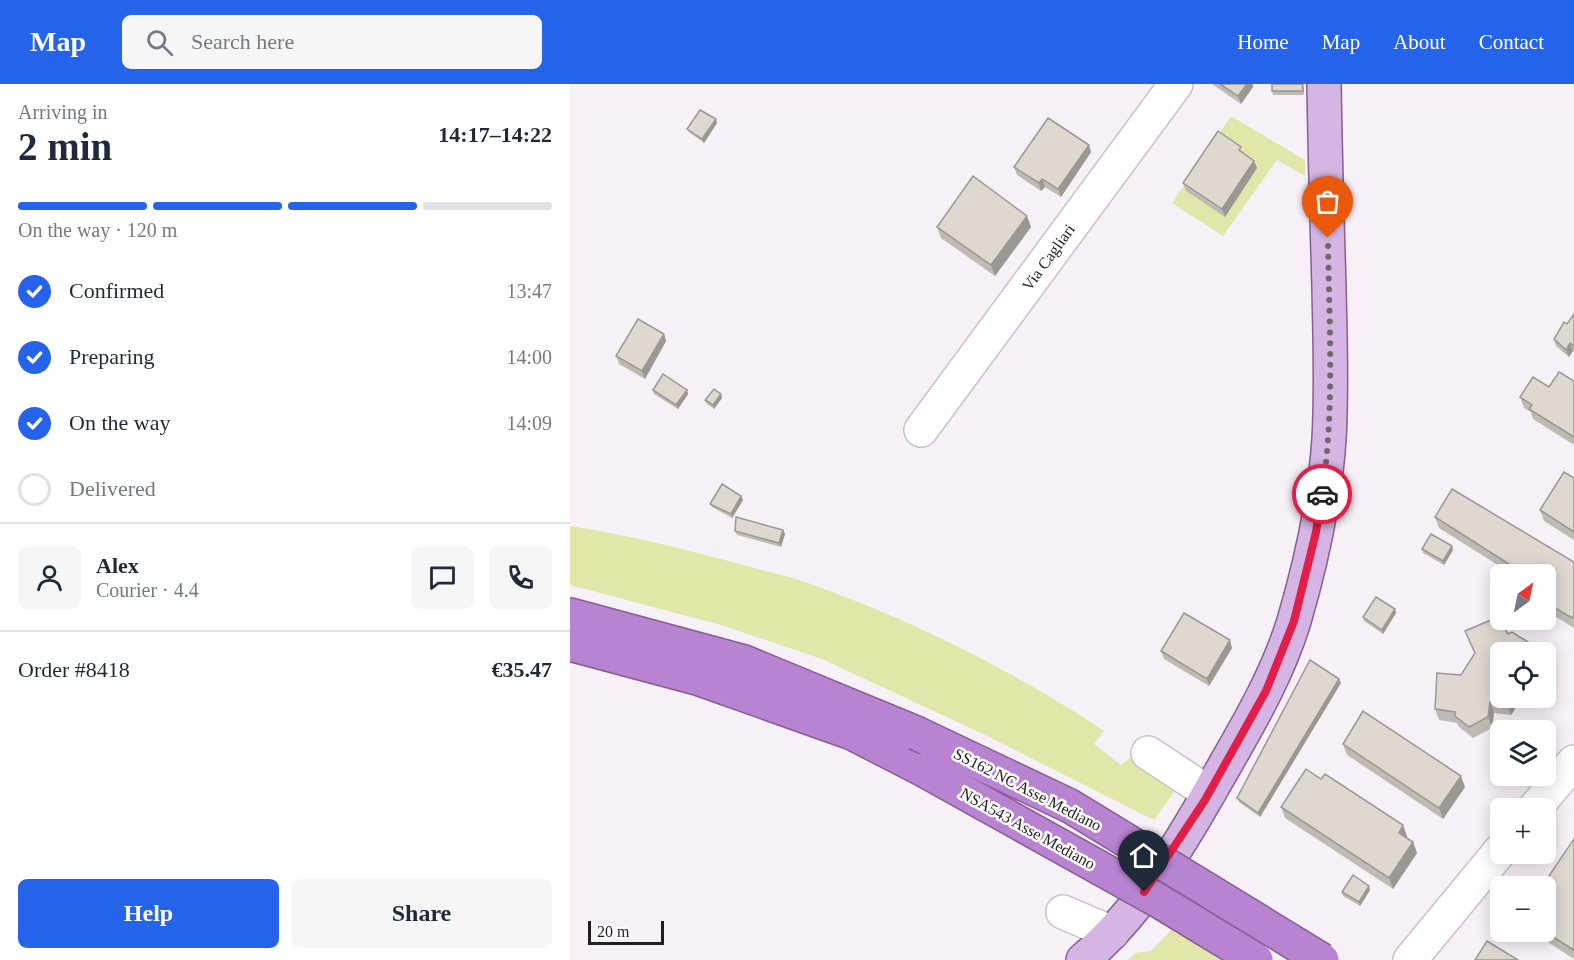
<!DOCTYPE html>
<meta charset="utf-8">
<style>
:root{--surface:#fff;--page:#f6f6f7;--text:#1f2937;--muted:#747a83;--line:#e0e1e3;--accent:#2563eb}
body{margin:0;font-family:Georgia,serif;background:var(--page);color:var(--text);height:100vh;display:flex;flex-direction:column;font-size:22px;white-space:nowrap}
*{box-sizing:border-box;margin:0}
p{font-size:20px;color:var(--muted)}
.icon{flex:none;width:33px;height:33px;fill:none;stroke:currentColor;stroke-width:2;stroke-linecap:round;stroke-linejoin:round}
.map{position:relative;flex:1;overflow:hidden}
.side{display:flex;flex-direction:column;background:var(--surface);width:570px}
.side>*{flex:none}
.needle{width:39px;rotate:33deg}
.fabs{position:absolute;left:920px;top:480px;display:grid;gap:12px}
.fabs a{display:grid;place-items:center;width:66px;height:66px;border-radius:9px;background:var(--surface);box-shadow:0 3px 15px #0003;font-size:30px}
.scale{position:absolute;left:18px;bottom:15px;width:76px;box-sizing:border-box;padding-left:6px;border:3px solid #211e21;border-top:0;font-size:16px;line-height:21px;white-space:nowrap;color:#211e21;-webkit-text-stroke:4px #fff;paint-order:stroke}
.pin{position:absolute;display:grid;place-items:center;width:51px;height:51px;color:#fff;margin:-62px -26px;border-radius:50% 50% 50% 0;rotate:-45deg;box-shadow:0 0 6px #0007}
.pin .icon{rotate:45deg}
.courier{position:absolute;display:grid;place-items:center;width:60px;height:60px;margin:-30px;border:4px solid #e11d48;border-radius:50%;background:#fff;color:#222;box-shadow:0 2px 8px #0007}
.head em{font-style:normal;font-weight:700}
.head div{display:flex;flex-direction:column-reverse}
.head{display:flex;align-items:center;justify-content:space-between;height:102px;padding:0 18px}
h1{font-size:39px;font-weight:700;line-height:45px}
.bar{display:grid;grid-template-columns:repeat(4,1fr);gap:9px 6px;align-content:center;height:72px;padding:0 18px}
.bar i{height:8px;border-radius:4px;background:var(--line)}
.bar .current{background:var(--accent)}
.bar p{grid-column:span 4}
.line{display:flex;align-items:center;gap:15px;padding:0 18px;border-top:2px solid var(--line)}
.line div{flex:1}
.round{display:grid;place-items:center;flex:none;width:63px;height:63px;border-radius:9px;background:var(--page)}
ol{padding:0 18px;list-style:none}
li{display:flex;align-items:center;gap:18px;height:66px}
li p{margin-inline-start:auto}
li .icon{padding:6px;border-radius:50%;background:var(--accent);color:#fff;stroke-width:4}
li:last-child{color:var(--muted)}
li i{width:33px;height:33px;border:3px solid var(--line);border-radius:50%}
.primary-button{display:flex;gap:12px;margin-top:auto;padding:12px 18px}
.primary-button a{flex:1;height:69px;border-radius:9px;background:var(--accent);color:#fff;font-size:24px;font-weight:700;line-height:69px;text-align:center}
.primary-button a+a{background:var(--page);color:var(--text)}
header{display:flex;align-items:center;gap:36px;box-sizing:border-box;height:84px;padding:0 30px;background:var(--accent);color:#fff}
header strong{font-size:28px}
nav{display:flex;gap:33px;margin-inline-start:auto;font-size:21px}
.search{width:420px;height:54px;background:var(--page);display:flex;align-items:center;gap:15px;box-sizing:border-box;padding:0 21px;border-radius:9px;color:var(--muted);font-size:22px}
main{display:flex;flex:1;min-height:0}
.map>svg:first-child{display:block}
.green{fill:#e3e6a9}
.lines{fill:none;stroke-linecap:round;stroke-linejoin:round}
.minor-casing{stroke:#c9c1c8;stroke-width:36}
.major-casing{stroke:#836093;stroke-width:36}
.highway-casing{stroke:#836093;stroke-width:36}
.minor{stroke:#fff;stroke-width:33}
.major{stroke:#d4b5e3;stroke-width:33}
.highway{stroke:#b883d1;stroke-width:33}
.highway-bridge-casing{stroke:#836093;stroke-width:36;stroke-linecap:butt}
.highway-bridge{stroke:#b883d1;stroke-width:33}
.wall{fill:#bfbab3}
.shaded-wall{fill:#9b9792}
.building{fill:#ded8d0;stroke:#9b9792;stroke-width:1.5}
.done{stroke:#6c686c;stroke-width:6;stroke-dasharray:0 10.8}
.route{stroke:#e11d48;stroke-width:8}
.labels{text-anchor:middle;stroke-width:5;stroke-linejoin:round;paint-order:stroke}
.street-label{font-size:16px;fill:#211e21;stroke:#fff}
</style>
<header>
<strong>Map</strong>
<div class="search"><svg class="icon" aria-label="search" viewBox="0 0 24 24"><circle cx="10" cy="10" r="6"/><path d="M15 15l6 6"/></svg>Search here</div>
<nav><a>Home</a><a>Map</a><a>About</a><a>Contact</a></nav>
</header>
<main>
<section class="side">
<div class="head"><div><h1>2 min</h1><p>Arriving in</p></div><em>14:17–14:22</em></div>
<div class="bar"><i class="current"></i><i class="current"></i><i class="current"></i><i></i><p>On the way · 120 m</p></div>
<ol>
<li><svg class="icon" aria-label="check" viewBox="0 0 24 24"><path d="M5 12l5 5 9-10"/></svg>Confirmed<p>13:47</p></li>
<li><svg class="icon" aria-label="check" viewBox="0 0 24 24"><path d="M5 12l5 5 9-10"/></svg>Preparing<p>14:00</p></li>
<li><svg class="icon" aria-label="check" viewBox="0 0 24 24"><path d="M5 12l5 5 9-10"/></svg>On the way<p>14:09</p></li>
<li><i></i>Delivered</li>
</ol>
<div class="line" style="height:108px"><a class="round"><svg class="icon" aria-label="person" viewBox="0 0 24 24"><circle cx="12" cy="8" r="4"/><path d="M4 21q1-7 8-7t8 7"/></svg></a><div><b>Alex</b><p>Courier · 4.4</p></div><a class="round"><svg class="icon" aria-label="chat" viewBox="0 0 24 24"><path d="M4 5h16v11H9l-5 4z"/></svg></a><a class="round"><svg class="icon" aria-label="phone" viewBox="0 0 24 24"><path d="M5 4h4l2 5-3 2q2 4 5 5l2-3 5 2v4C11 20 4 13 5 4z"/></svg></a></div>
<div class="line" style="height:78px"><div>Order #8418</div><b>€35.47</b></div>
<div class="primary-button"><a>Help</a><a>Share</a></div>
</section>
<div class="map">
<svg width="1004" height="876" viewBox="0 0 1004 876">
<rect width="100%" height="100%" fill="#f8f0f7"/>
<g class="green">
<path d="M661,32L735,76V92L707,76L653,152L602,119Z"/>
<path d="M0,442C58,451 115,465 173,481C194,487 217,492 238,499C342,536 442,586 534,647L524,660L551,681L564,671L609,701L584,736L413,650L252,575L151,541L0,501Z"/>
<path d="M603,844L658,876H558L565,869L581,867Z"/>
</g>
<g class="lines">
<defs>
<g id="minor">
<path d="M351,346L606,0"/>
<path d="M578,669L639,709"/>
<path d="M965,724L1004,678"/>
<path d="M493,828L542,849"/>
<path d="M840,876L930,767"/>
</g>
<path id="major" d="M513,876C568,830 608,764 643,702C673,649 706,596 724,537C741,479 755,416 759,355C762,305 760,254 759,204C757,136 755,68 754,0"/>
<g id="highway">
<path d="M0,531L174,578L346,649"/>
<path d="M0,560L127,594L282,649L354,686"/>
</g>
</defs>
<use href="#minor" class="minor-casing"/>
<use href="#major" class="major-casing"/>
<use href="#highway" class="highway-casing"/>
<use href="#minor" class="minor"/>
<use href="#major" class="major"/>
<use href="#highway" class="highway"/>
<defs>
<g id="highway-bridge">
<path d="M346,649L500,722L752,876"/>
<path d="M354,686L589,817L686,876"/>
</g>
</defs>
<use href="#highway-bridge" class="highway-bridge-casing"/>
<use href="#highway-bridge" class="highway-bridge"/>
</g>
<g class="wall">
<path d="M642,0H683V3L671,20Z"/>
<path d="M734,0V11H703L702,7Z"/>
<path d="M147,39L134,59L119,48L117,45Z"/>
<path d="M521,68L491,113L475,103L471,107L447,91L444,83Z"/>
<path d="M674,70L687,84L655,133L616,107L613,99Z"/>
<path d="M367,143H461L425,192L371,154Z"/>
<path d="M1004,230V267H1003L999,273L986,262L984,255L997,240Z"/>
<path d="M94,250L96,257L75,295L49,280L46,272Z"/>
<path d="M1004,297V361L963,335L961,328L954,324L950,313L979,303Z"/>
<path d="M83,306H117L118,310L108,325L84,310Z"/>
<path d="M151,310L152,314L144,325L137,320L135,316Z"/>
<path d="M1004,394V456L974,437L970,426Z"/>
<path d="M171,412L173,416L162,434L142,423L140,420Z"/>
<path d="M865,433L1004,478V544L975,526V490H942L869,444Z"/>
<path d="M213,446L215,450L211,463L167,451L165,447Z"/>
<path d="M852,465L883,466L874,481L853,469Z"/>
<path d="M826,529L813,550L794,537L793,533Z"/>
<path d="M895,547L938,550L958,558L962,568H930V614H952L941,631L924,629L922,644L903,654L889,643L887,639L869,636L865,625L891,591L905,570Z"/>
<path d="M662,564L639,602L594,575L591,567Z"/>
<path d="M771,599L690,733L669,718L667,714Z"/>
<path d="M773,660L895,703L873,735L777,671Z"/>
<path d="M711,723L837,752L836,754L843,758L847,769L823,805L715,734Z"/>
<path d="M1004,755V875L962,848H975Z"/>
<path d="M800,806L790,822L773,812L772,808Z"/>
</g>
<g class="shaded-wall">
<path d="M677,0H683V3L671,20L668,12Z"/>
<path d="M146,35L147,39L134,59L132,55Z"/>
<path d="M519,61L521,68L491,113L488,105Z"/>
<path d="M684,77L687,84L655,133L652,125Z"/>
<path d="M472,95L475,103L471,107L469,99Z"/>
<path d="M457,132L461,143L425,192L421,181Z"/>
<path d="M94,250L96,257L75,295L72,287Z"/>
<path d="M1000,259L1003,267L999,273L996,266Z"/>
<path d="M117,306L118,310L108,325L106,321Z"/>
<path d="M151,310L152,314L144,325L143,321Z"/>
<path d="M171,412L173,416L162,434L161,430Z"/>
<path d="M213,446L215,450L211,463L209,459Z"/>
<path d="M882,462L883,466L874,481L873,477Z"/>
<path d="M825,525L826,529L813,550L812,546Z"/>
<path d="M660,556L662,564L639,602L637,595Z"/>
<path d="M958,558L962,568H957Z"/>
<path d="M769,595L771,599L690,733L688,729Z"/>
<path d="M941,614H952L941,631L937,620Z"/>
<path d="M920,618L924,629L922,644L918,633Z"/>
<path d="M891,692L895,703L873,735L869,724Z"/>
<path d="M833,741L837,752L833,760L829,749Z"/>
<path d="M843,758L847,769L823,805L819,794Z"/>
<path d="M799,802L800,806L790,822L789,818Z"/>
</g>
<g class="building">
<path d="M650,0H677L668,12Z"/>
<path d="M702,0H732L733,7H702Z"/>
<path d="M130,26L146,35L132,55L117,45Z"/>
<path d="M478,34L519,61L488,105L472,95L469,99L444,83Z"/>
<path d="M648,47L671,63L669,66L684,77L652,125L613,99Z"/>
<path d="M403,92L457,132L421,181L367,143Z"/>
<path d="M1004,230V262L1000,259L996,266L984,255L994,238L997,240Z"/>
<path d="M68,235L94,250L72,287L46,272Z"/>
<path d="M989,288L1004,297V353L959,325L962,321L950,313L963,293L979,303Z"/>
<path d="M93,290L117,306L106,321L83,306Z"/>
<path d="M144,305L151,310L143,321L135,316Z"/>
<path d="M994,388L1004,394V448L970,426Z"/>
<path d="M152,400L171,412L161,430L140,420Z"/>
<path d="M882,405L1004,478V531L1002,534L975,518V490H952L953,489L865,433Z"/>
<path d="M166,433L213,446L209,459L165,447Z"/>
<path d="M861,450L882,462L873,477L852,465Z"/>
<path d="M806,513L825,525L812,546L793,533Z"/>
<path d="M614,529L660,556L637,595L591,567Z"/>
<path d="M928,533L938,550L942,548L958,558L957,568H930V614H941L937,620L920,618L918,633L899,643L885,632V628L865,625L867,589L891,591L905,569L895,547Z"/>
<path d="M740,576L769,595L688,729L667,714Z"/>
<path d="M793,627L891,692L869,724L773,660Z"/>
<path d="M736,685L751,695L755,690L833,741L829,749L843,758L819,794L711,723Z"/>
<path d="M1004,755V866L975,848V802H972Z"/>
<path d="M783,791L799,802L789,818L772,808Z"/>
<path d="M917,857L948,876H905Z"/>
</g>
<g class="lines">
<path class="done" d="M752,410C765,325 759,240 758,154"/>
<path class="route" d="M574,808L635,716L696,607L724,537L746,448L752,410"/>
</g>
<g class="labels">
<g class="street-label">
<text transform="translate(478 173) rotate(-54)" y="6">Via Cagliari</text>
<text transform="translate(458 705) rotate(27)" y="6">SS162 NC Asse Mediano</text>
<text transform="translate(458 744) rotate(29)" y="6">NSA543 Asse Mediano</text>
</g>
</g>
</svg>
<div class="fabs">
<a><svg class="needle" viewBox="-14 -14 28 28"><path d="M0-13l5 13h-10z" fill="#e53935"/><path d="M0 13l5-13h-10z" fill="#747a83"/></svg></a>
<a><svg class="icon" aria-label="locate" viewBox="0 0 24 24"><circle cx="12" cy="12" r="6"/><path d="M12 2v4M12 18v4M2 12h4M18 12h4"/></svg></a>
<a><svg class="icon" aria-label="layers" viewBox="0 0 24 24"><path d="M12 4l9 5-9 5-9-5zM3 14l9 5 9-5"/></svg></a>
<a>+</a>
<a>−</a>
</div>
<div class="scale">20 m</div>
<div class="pin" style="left:758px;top:154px;background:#ea580c"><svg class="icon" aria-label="bag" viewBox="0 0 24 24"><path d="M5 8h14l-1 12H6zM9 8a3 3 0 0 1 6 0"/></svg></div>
<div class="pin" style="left:574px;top:808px;background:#1f2937"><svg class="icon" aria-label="home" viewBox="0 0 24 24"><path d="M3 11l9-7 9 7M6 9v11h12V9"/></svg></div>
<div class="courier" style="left:752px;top:410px"><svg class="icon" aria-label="car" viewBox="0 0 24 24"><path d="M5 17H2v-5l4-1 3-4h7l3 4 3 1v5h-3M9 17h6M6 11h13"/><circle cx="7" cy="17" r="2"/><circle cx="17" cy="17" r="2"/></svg></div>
</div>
</main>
